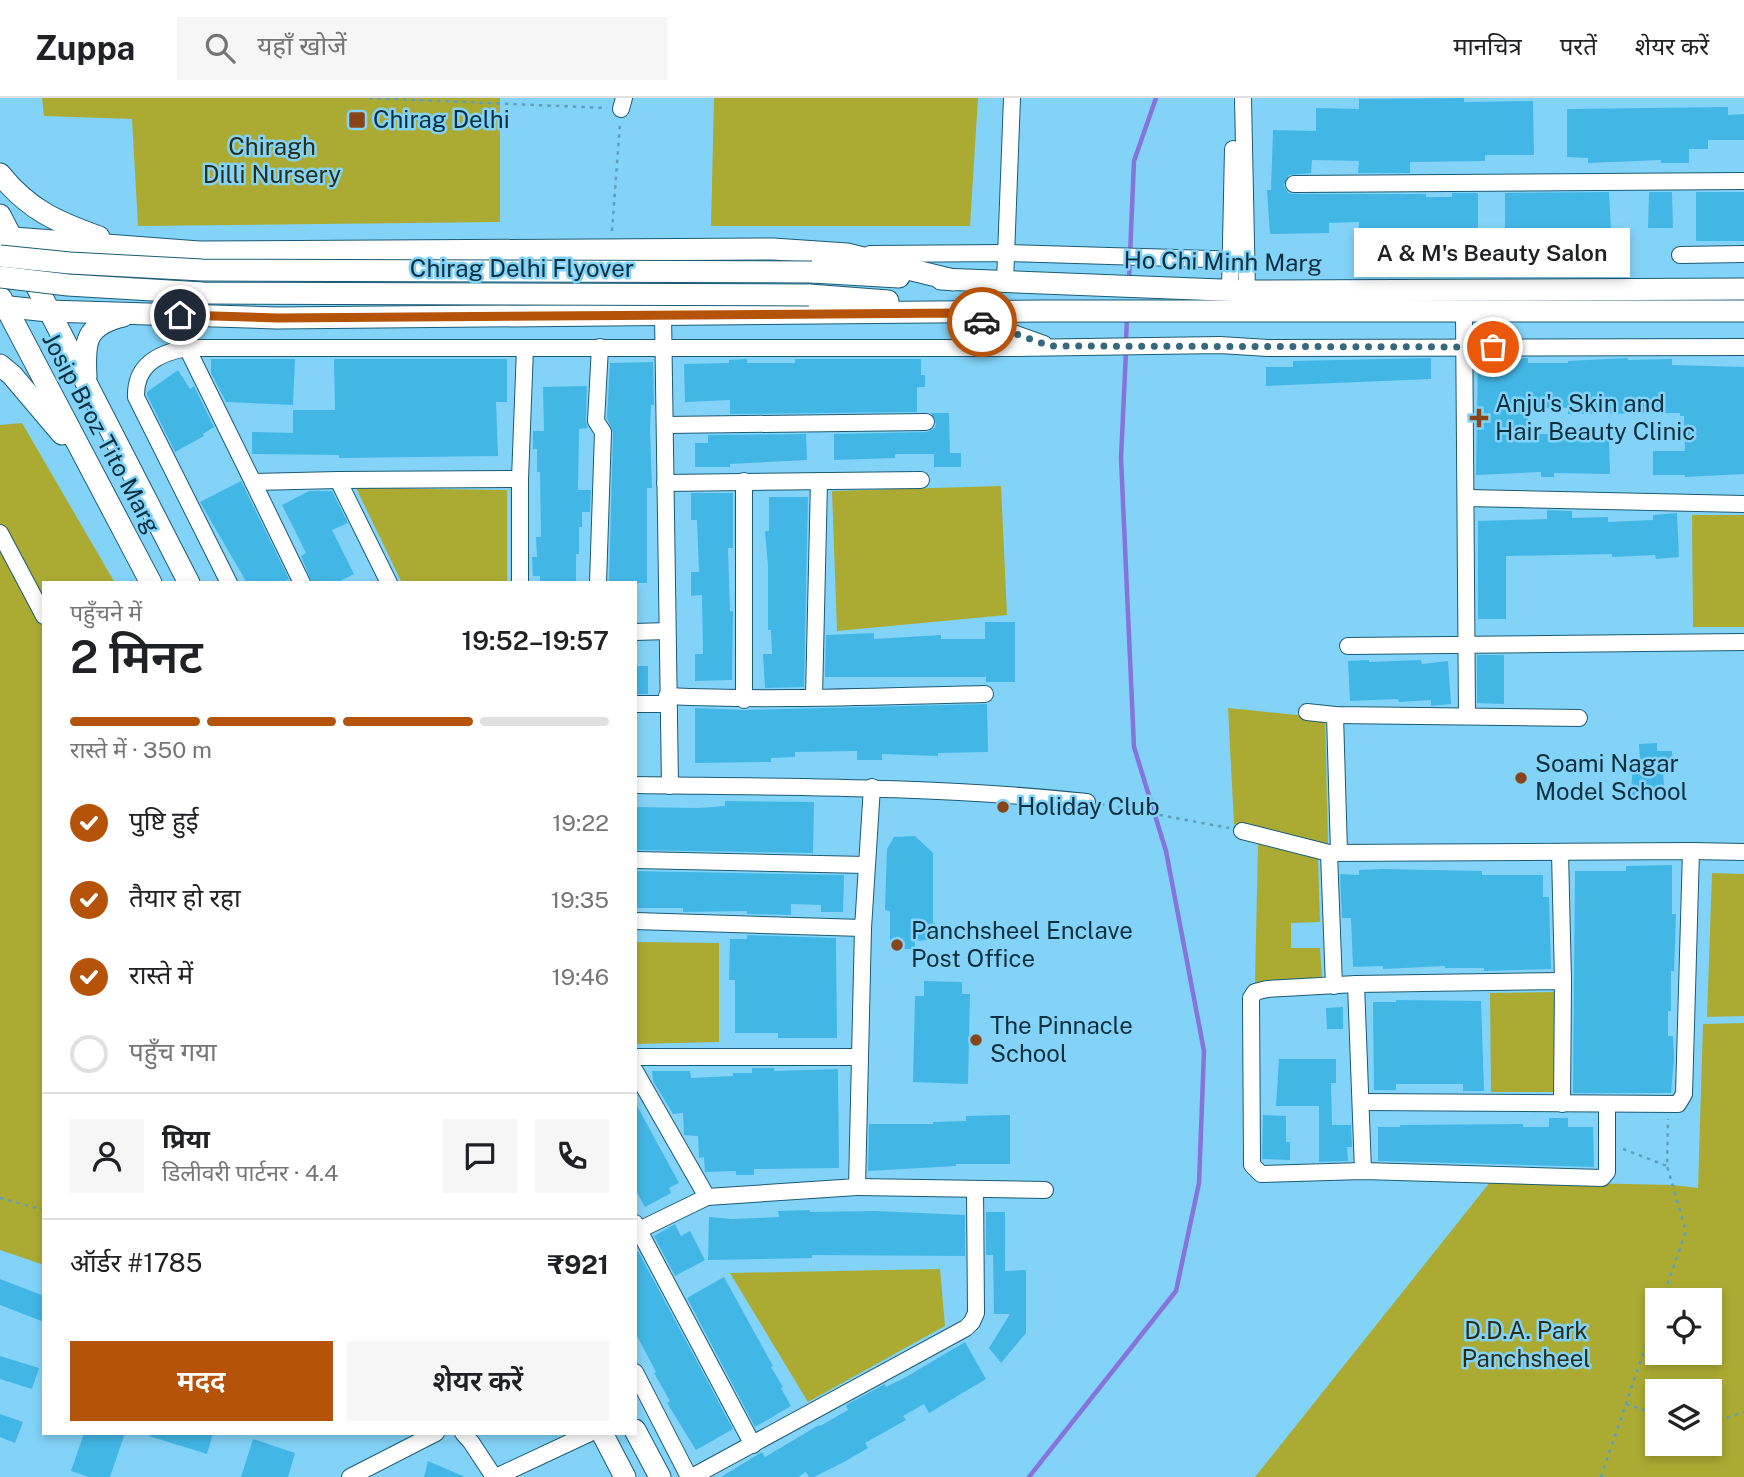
<!DOCTYPE html>
<html lang="hi">
<meta charset="utf-8">
<style>
:root{--surface:#fff;--page:#f6f6f6;--text:#202124;--muted:#757577;--line:#e0e0e0;--accent:#b45309}
body{margin:0;font-family:"Public Sans","Noto Sans Devanagari",sans-serif;background:var(--page);color:var(--text);height:100vh;display:flex;flex-direction:column;font-size:26px;white-space:nowrap}
*{box-sizing:border-box;margin:0}
p{font-size:23px;color:var(--muted)}
.icon{flex:none;width:38px;height:38px;fill:none;stroke:currentColor;stroke-width:2;stroke-linecap:round;stroke-linejoin:round}
.map{position:relative;flex:1;overflow:hidden}
.side{position:absolute;left:42px;top:483px;width:595px;height:854px;display:flex;flex-direction:column;background:var(--surface);border-radius:0px;box-shadow:0 4px 10px #0003}
.side>*{flex:none}
.tools{position:absolute;left:1645px;top:1190px;display:grid;gap:14px}
.tools a{display:grid;place-items:center;width:77px;height:77px;border-radius:0px;background:var(--surface);box-shadow:0 4px 10px #0003;font-size:35px}
.pin{position:absolute;display:grid;place-items:center;width:60px;height:60px;color:#fff;margin:-30px;border:4px solid #fff;border-radius:50%;box-shadow:0 2px 7px #0007}
.courier{position:absolute;display:grid;place-items:center;width:70px;height:70px;margin:-35px;border:5px solid #b45309;border-radius:50%;background:#fff;color:#222;box-shadow:0 2px 9px #0007}
.bubble{position:absolute;height:49px;border-radius:0px;background:var(--surface);box-shadow:0 4px 10px #0003;font-size:23px;font-weight:600;line-height:49px;text-align:center}
.overview em{font-style:normal;font-weight:600}
.overview div{display:flex;flex-direction:column-reverse}
.overview{display:flex;align-items:center;justify-content:space-between;height:119px;padding:0 28px}
h1{font-size:46px;font-weight:600;line-height:52px}
.bar{display:grid;grid-template-columns:repeat(4,1fr);gap:10px 7px;align-content:center;height:84px;padding:0 28px}
.bar i{height:9px;border-radius:5px;background:var(--line)}
.bar .selected{background:var(--accent)}
.bar p{grid-column:span 4}
.line{display:flex;align-items:center;gap:18px;padding:0 28px;border-top:2px solid var(--line)}
.line div{flex:1}
.round{display:grid;place-items:center;flex:none;width:74px;height:74px;border-radius:0px;background:var(--page)}
ol{padding:0 28px;list-style:none}
li{display:flex;align-items:center;gap:21px;height:77px}
li p{margin-inline-start:auto}
li .icon{padding:7px;border-radius:50%;background:var(--accent);color:#fff;stroke-width:4}
li:last-child{color:var(--muted)}
li i{width:38px;height:38px;border:4px solid var(--line);border-radius:50%}
.cta{display:flex;gap:14px;margin-top:auto;padding:14px 28px}
.cta a{flex:1;height:80px;border-radius:0px;background:var(--accent);color:#fff;font-size:28px;font-weight:600;line-height:80px;text-align:center}
.cta a+a{background:var(--page);color:var(--text)}
header{display:flex;align-items:center;gap:42px;box-sizing:border-box;height:98px;padding:0 35px;background:var(--surface);border-bottom:2px solid var(--line)}
header strong{font-size:33px}
nav{display:flex;gap:38px;margin-inline-start:auto;font-size:24px}
.search{width:490px;height:63px;background:var(--page);display:flex;align-items:center;gap:18px;box-sizing:border-box;padding:0 24px;border-radius:0px;color:var(--muted);font-size:26px}
.map>svg:first-child{display:block}
.green{fill:#abab33;fill-rule:evenodd}
.lines{fill:none;stroke-linecap:round;stroke-linejoin:round}
.stream{stroke:#8674dd;stroke-width:4.5}
.building{fill:#42b7e6}
.minor-casing{stroke:#1b5b74;stroke-width:18}
.major-casing{stroke:#1b5b74;stroke-width:23}
.path{stroke:#5e9fbd;stroke-width:2.5;stroke-dasharray:3.5 5;stroke-linecap:butt}
.minor{stroke:#fff;stroke-width:16}
.major{stroke:#fff;stroke-width:21}
.major-bridge-casing{stroke:#1b5b74;stroke-width:23;stroke-linecap:butt}
.major-bridge{stroke:#fff;stroke-width:21}
.done{stroke:#36687e;stroke-width:7;stroke-dasharray:0 12.6}
.route{stroke:#b45309;stroke-width:9}
.poi-dot{fill:#89451a;stroke:#83d3f8;stroke-width:2.5}
.labels{text-anchor:middle;stroke-width:5;stroke-linejoin:round;paint-order:stroke}
.poi-label{font-size:24px;fill:#0c2f3d;stroke:#83d3f8;text-anchor:start}
.park-label{font-size:24px;fill:#2c2d17;stroke:#83d3f8}
.street-label{font-size:24px;fill:#0c2f3d;stroke:#83d3f8}
</style>
<header>
<strong>Zuppa</strong>
<div class="search"><svg class="icon" aria-label="search" viewBox="0 0 24 24"><circle cx="10" cy="10" r="6"/><path d="M15 15l6 6"/></svg>यहाँ खोजें</div>
<nav><a>मानचित्र</a><a>परतें</a><a>शेयर करें</a></nav>
</header>
<div class="map">
<svg width="1744" height="1379" viewBox="0 0 1744 1379">
<rect width="100%" height="100%" fill="#83d3f8"/>
<g class="green">
<path d="M42,0H500V124L138,128L132,21L44,18Z"/>
<path d="M714,0H978L970,128H711Z"/>
<path d="M22,325L115,485H44V1167L0,1152V327Z"/>
<path d="M1001,388L1007,517L837,533L832,393Z"/>
<path d="M356,390L507,392V485H402Z"/>
<path d="M1692,417H1744V529H1693Z"/>
<path d="M1228,610L1325,620L1328,746L1234,726Z"/>
<path d="M1258,746L1318,761L1320,824L1291,825V850H1320L1322,883L1255,885Z"/>
<path d="M1712,775L1744,776V918L1707,919Z"/>
<path d="M635,844L719,845V944L635,946Z"/>
<path d="M1555,894L1553,994H1491L1490,895Z"/>
<path d="M1744,925V1379H1255L1491,1083L1673,1087L1698,1090L1703,926ZM1657,1202H1710V1255H1657ZM1657,1293H1710V1346H1657Z"/>
<path d="M940,1171L945,1228L808,1304L730,1175Z"/>
</g>
<g class="lines">
<g class="stream">
<path d="M1129,181L1134,63L1156,0"/>
<path d="M1126,244L1127,218"/>
<path d="M1029,1379L1176,1193L1199,1085L1204,953L1166,753L1134,649L1121,360L1126,253"/>
</g>
</g>
<g class="building">
<path d="M1464,0V4L1533,3L1534,57H1485V63L1410,64V75H1358L1359,63L1312,62L1311,75L1289,77L1284,87L1288,95L1294,96H1426V99H1452V95H1478V136H1449V150H1429L1428,137L1403,138V134H1359V124L1329,125V135L1270,136L1267,92H1271L1273,32L1316,33V10L1359,11V1Z"/>
<path d="M1728,9V17L1744,16V42H1708V51H1689V65H1661V62L1588,65V60L1567,59V11Z"/>
<path d="M1609,94L1611,132L1554,131V136H1505V95Z"/>
<path d="M1649,94H1672L1673,130H1648Z"/>
<rect x="1696" y="94" width="48" height="49"/>
<path d="M1431,260V281L1266,288V269H1293V263Z"/>
<path d="M1528,260V265H1568V263L1628,260V262L1672,261V267L1744,269V376L1685,379V377H1653V353H1685L1684,318H1680V315L1568,316V310H1528V336H1577V343L1609,342L1610,376L1554,375V379H1541V374L1476,377L1478,261Z"/>
<path d="M211,261H295L293,307L226,304L211,275Z"/>
<path d="M334,261H507V304H496L498,358L339,360V357L252,356V334L293,335V312H335Z"/>
<path d="M747,261V265H795V261H921V277H925V289H917V314L730,316V302L685,304L684,266L729,265V262Z"/>
<path d="M653,264L654,307H651L650,330L652,390H647V485H609L613,334L607,320L610,265Z"/>
<path d="M178,272L190,291L194,288L214,329L203,336L204,338L175,354L147,297V294Z"/>
<path d="M587,288L586,322L588,330L579,331L578,392H591L590,414H582V429H579V456H576V485H540V478H533L532,459H537L536,439H541L540,374H537V351H533V333H544L543,289Z"/>
<path d="M931,315H949L950,355H961V369H934V356H895V360L834,362V336L927,334L935,330L936,325Z"/>
<path d="M806,336L807,362L730,366V369H695V345H708V337Z"/>
<path d="M241,383L289,481L282,485H247L200,404Z"/>
<path d="M309,393H332L348,425L332,432L354,476L336,485H312L301,458L306,455L282,407Z"/>
<path d="M691,395H733V450H728L730,513H733L732,582L695,583V556H703L702,497L691,498V474H699L697,422H691Z"/>
<path d="M769,399H808L804,589L765,590L763,556H772L771,532H768V467L765,433H769Z"/>
<path d="M1547,412L1572,413V420L1608,419V424L1653,422V417L1677,415L1679,459L1656,461L1655,457L1612,459V456L1506,458V521H1478V423L1547,421Z"/>
<path d="M985,524H1015V584H986V579H825L826,537L874,535V541L941,537V541H985Z"/>
<path d="M1477,557H1504V606L1477,605Z"/>
<path d="M1369,562V564L1421,562L1422,566L1448,563L1451,606L1431,608V602L1399,604L1398,601L1350,603L1348,563Z"/>
<rect x="635" y="568" width="13" height="28"/>
<path d="M987,606L988,654L938,655V658L882,656V662H857V653L795,654V659L771,660V664L695,665V610L745,612Z"/>
<path d="M1657,645V653H1672L1673,671H1663L1664,690H1647V696L1631,697L1633,663H1640L1639,646Z"/>
<path d="M725,703L814,704L813,755L635,752V709L699,710L725,708Z"/>
<path d="M915,738L933,755V825H935L936,841L915,843V851H890V813L885,812L887,751L894,739Z"/>
<path d="M1672,767V816H1676L1674,873H1671V913H1668V938H1673L1674,961L1671,995H1573L1575,773H1626V768Z"/>
<path d="M1382,771L1482,773V777H1543V799H1549L1551,871L1484,873V870H1445V868L1383,871V868L1353,869L1351,820H1342L1340,776L1359,777V772Z"/>
<path d="M635,773L844,777L843,814H821V807L791,806V817L747,816V813L683,814V810H635Z"/>
<path d="M747,837L836,840L837,940H778V935H735V882H729L730,841H747Z"/>
<path d="M924,883L962,884V896H970L968,986L913,984L915,898H924Z"/>
<path d="M1396,902L1481,903L1484,993H1463V986H1396V992H1374L1373,904H1396Z"/>
<path d="M1343,909V931H1327L1326,910Z"/>
<path d="M1279,961H1336V985H1331L1332,1027H1351L1352,1049H1347L1348,1063L1319,1064V1008H1276Z"/>
<path d="M752,970H774V973L838,971L839,1070L754,1071V1077H736V1073L705,1074L704,1059L699,1060L698,1038L684,1037L683,1015L673,1016L653,983L652,973H690L691,980L733,978V975H752Z"/>
<path d="M635,1004L679,1085L669,1090L671,1095L645,1109L635,1091Z"/>
<path d="M1010,1017V1066H956V1068L868,1073L869,1026H933V1024L966,1023V1018Z"/>
<path d="M1263,1017L1286,1018V1044H1290V1062L1262,1061Z"/>
<path d="M1549,1020H1568V1029H1593L1594,1069L1378,1063V1029H1400V1027L1523,1026V1029H1549Z"/>
<path d="M810,1112V1114L875,1113L965,1117V1158L812,1157V1160L708,1162L709,1119L732,1121L779,1119L778,1113Z"/>
<path d="M986,1114H1005V1173L1026,1172V1235L1001,1265L989,1250L1010,1216H994L993,1157H986Z"/>
<path d="M675,1126L681,1138L690,1133L705,1162L675,1178L654,1138Z"/>
<path d="M638,1153L733,1331L696,1352L667,1305L670,1303L654,1275L656,1274L635,1234V1155Z"/>
<path d="M724,1179L773,1268L771,1269L783,1289L781,1290L791,1308L755,1329L687,1200Z"/>
<path d="M0,1181L44,1198V1224L0,1207Z"/>
<path d="M965,1244L986,1281L929,1315L924,1306L903,1318L906,1322L865,1345L868,1350L844,1364L814,1379H809L806,1374L798,1379H721L762,1354L765,1359L819,1327L820,1328L848,1312L846,1307L885,1286L886,1289L906,1279Z"/>
<path d="M0,1258L39,1270L32,1291L0,1281Z"/>
<path d="M0,1316L23,1324L15,1345L0,1339Z"/>
<path d="M84,1335H125L110,1379H89L71,1373Z"/>
<path d="M149,1335H213L207,1356L149,1338Z"/>
<path d="M253,1341L295,1355L288,1379H241Z"/>
<path d="M428,1363L465,1379H424Z"/>
</g>
<g class="lines">
<defs>
<g id="minor">
<path d="M1243,0L1247,193"/>
<path d="M621,11L624,0"/>
<path d="M1294,86L1744,83"/>
<path d="M870,156L1006,155L1245,162"/>
<path d="M1680,157L1744,156"/>
<path d="M1005,184L1012,0"/>
<path d="M1230,192L1233,51"/>
<path d="M1464,213L1467,617"/>
<path d="M663,216L670,688"/>
<path d="M963,217L1044,246"/>
<path d="M187,250L253,384L338,382"/>
<path d="M665,327L926,324"/>
<path d="M744,383V602"/>
<path d="M253,384L302,485"/>
<path d="M665,385L921,382"/>
<path d="M1466,400L1744,406"/>
<path d="M0,435L44,518"/>
<path d="M229,485L136,299C135,267 158,255 187,250H1016L1220,247L1268,250L1744,249"/>
<path d="M389,485L338,382L520,381L525,250"/>
<path d="M520,485V381"/>
<path d="M598,485L603,334L596,323L600,249"/>
<path d="M635,534L667,533"/>
<path d="M1348,548L1744,544"/>
<path d="M667,598C773,603 879,598 985,596"/>
<path d="M814,599L819,383"/>
<path d="M635,606H668"/>
<path d="M1307,614L1335,617L1579,620"/>
<path d="M1335,617L1339,754"/>
<path d="M635,687C786,689 937,688 1087,704"/>
<path d="M1242,733L1329,755"/>
<path d="M1691,753L1744,754"/>
<path d="M1560,754L1563,883"/>
<path d="M635,762L866,767"/>
<path d="M635,823L863,830L872,689"/>
<path d="M1356,886L1363,1073"/>
<path d="M1334,888L1329,755L1691,753L1684,996L1678,1006L1361,1004"/>
<path d="M635,959H860"/>
<path d="M635,973L707,1099L635,1134"/>
<path d="M1562,1006L1563,883L1356,886L1267,891L1255,894L1251,900L1252,1067L1261,1076L1363,1073L1602,1080L1607,1074V1007"/>
<path d="M857,1089L1045,1092"/>
<path d="M707,1099L857,1089L863,830"/>
<path d="M635,1125L753,1347"/>
<path d="M635,1274L689,1379"/>
<path d="M463,1335L471,1344L494,1379"/>
<path d="M350,1379L436,1335"/>
<path d="M496,1379L590,1335"/>
<path d="M692,1379L966,1230L972,1224L976,1215L975,1091"/>
</g>
<g id="major">
<path d="M0,76C29,112 57,124 99,139"/>
<path d="M0,117L189,485"/>
<path d="M0,139L199,154L773,151L847,156L953,182"/>
<path d="M812,174L899,179"/>
<path d="M941,181L1247,193L1744,191"/>
<path d="M809,197L888,203"/>
<path d="M1,200L151,485"/>
<path d="M0,208L48,213L277,220L1044,213H1744"/>
<path d="M0,267L12,277L62,336"/>
<path d="M86,279C84,244 85,227 123,218"/>
<path d="M635,1332L660,1379"/>
<path d="M602,1335L625,1379"/>
</g>
</defs>
<use href="#minor" class="minor-casing"/>
<use href="#major" class="major-casing"/>
<g class="path">
<path d="M369,0L607,10"/>
<path d="M612,133L620,25"/>
<path d="M1101,706L1229,730"/>
<path d="M1623,1051L1667,1068L1668,1021"/>
<path d="M0,1100L44,1112"/>
<path d="M1662,1202L1686,1133L1667,1068"/>
<path d="M1626,1306L1657,1316"/>
<path d="M1710,1322H1720L1744,1314"/>
<path d="M1601,1379L1657,1215"/>
</g>
<use href="#minor" class="minor"/>
<use href="#major" class="major"/>
<defs>
<g id="major-bridge">
<path d="M0,158L70,165L202,172L812,174"/>
<path d="M0,179L68,187L203,195L809,197"/>
</g>
</defs>
<use href="#major-bridge" class="major-bridge-casing"/>
<use href="#major-bridge" class="major-bridge"/>
</g>
<g class="lines">
<path class="done" d="M982,224L1050,248L1493,249"/>
<path class="route" d="M180,217L277,220L958,215L982,224"/>
</g>
<g class="poi-dot">
<rect x="348" y="13" width="18" height="18" rx="3.5"/>
<path d="M1475.5 309.5h7v7h7v7h-7v7h-7v-7h-7v-7h7z"/>
<circle cx="1521" cy="680" r="7"/>
<circle cx="1003" cy="709" r="7"/>
<circle cx="897" cy="847" r="7"/>
<circle cx="976" cy="942" r="7"/>
</g>
<g class="labels">
<g class="poi-label">
<text x="373" y="30">Chirag Delhi</text>
<text x="1495" y="314">Anju's Skin and<tspan x="1495" dy="28">Hair Beauty Clinic</tspan></text>
<text x="1535" y="674">Soami Nagar<tspan x="1535" dy="28">Model School</tspan></text>
<text x="1017" y="717">Holiday Club</text>
<text x="911" y="841">Panchsheel Enclave<tspan x="911" dy="28">Post Office</tspan></text>
<text x="990" y="936">The Pinnacle<tspan x="990" dy="28">School</tspan></text>
</g>
<g class="park-label">
<text x="272" y="57">Chiragh<tspan x="272" dy="28">Dilli Nursery</tspan></text>
<text x="1526" y="1241">D.D.A. Park<tspan x="1526" dy="28">Panchsheel</tspan></text>
</g>
<g class="street-label">
<text transform="translate(1223 164) rotate(1)" y="8">Ho Chi Minh Marg</text>
<text x="522" y="179">Chirag Delhi Flyover</text>
<text transform="translate(101 335) rotate(62)" y="8">Josip Broz Tito Marg</text>
</g>
</g>
</svg>
<div class="tools">
<a><svg class="icon" aria-label="locate" viewBox="0 0 24 24"><circle cx="12" cy="12" r="6"/><path d="M12 2v4M12 18v4M2 12h4M18 12h4"/></svg></a>
<a><svg class="icon" aria-label="layers" viewBox="0 0 24 24"><path d="M12 4l9 5-9 5-9-5zM3 14l9 5 9-5"/></svg></a>
</div>
<div class="pin" style="left:1493px;top:249px;background:#ea580c"><svg class="icon" aria-label="bag" viewBox="0 0 24 24"><path d="M5 8h14l-1 12H6zM9 8a3 3 0 0 1 6 0"/></svg></div>
<div class="pin" style="left:180px;top:217px;background:#1f2937"><svg class="icon" aria-label="home" viewBox="0 0 24 24"><path d="M3 11l9-7 9 7M6 9v11h12V9"/></svg></div>
<div class="courier" style="left:982px;top:224px"><svg class="icon" aria-label="car" viewBox="0 0 24 24"><path d="M5 17H2v-5l4-1 3-4h7l3 4 3 1v5h-3M9 17h6M6 11h13"/><circle cx="7" cy="17" r="2"/><circle cx="17" cy="17" r="2"/></svg></div>
<div class="bubble" style="left:1354px;top:130px;width:276px">A &amp; M's Beauty Salon</div>
<section class="side">
<div class="overview"><div><h1>2 मिनट</h1><p>पहुँचने में</p></div><em>19:52–19:57</em></div>
<div class="bar"><i class="selected"></i><i class="selected"></i><i class="selected"></i><i></i><p>रास्ते में · 350 m</p></div>
<ol>
<li><svg class="icon" aria-label="check" viewBox="0 0 24 24"><path d="M5 12l5 5 9-10"/></svg>पुष्टि हुई<p>19:22</p></li>
<li><svg class="icon" aria-label="check" viewBox="0 0 24 24"><path d="M5 12l5 5 9-10"/></svg>तैयार हो रहा<p>19:35</p></li>
<li><svg class="icon" aria-label="check" viewBox="0 0 24 24"><path d="M5 12l5 5 9-10"/></svg>रास्ते में<p>19:46</p></li>
<li><i></i>पहुँच गया</li>
</ol>
<div class="line" style="height:126px"><a class="round"><svg class="icon" aria-label="person" viewBox="0 0 24 24"><circle cx="12" cy="8" r="4"/><path d="M4 21q1-7 8-7t8 7"/></svg></a><div><b>प्रिया</b><p>डिलीवरी पार्टनर · 4.4</p></div><a class="round"><svg class="icon" aria-label="chat" viewBox="0 0 24 24"><path d="M4 5h16v11H9l-5 4z"/></svg></a><a class="round"><svg class="icon" aria-label="phone" viewBox="0 0 24 24"><path d="M5 4h4l2 5-3 2q2 4 5 5l2-3 5 2v4C11 20 4 13 5 4z"/></svg></a></div>
<div class="line" style="height:91px"><div>ऑर्डर #1785</div><b>₹921</b></div>
<div class="cta"><a>मदद</a><a>शेयर करें</a></div>
</section>
</div>
